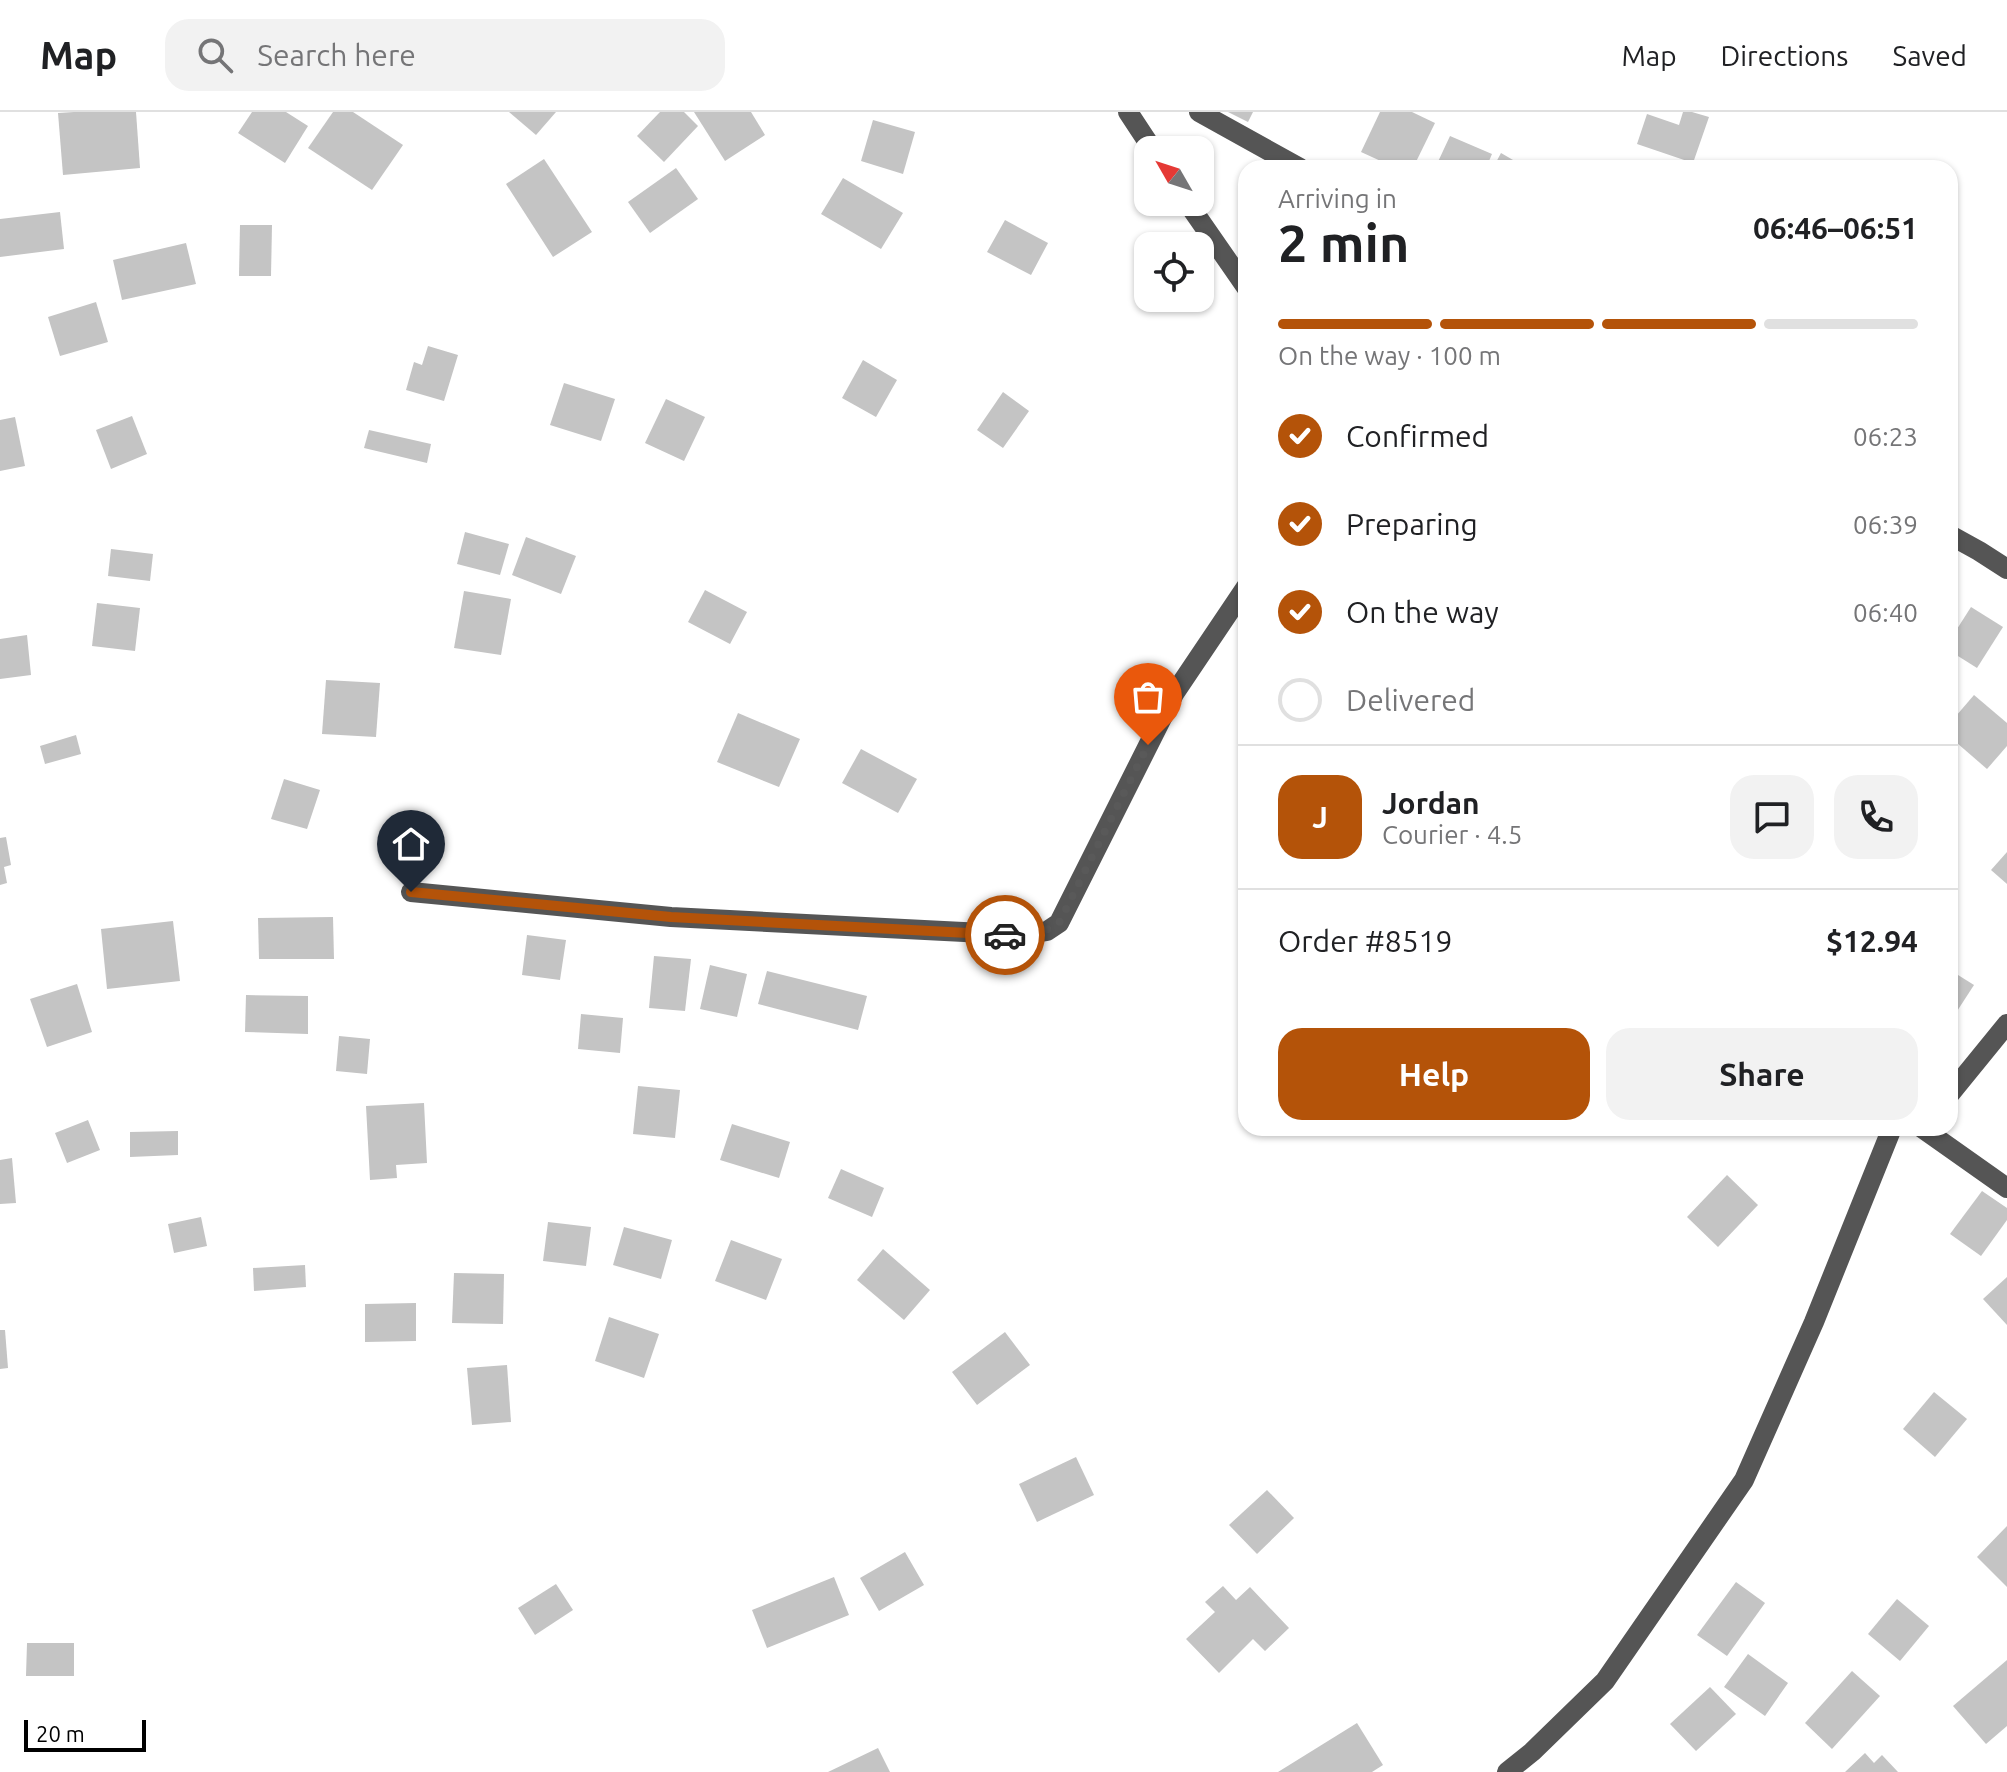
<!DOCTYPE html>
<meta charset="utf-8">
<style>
:root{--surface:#fff;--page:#f2f2f2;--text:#202124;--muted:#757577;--line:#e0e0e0;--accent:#b45309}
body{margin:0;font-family:Ubuntu,sans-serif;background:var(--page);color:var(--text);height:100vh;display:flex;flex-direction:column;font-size:30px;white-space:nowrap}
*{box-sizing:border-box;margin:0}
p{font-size:26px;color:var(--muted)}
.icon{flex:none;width:44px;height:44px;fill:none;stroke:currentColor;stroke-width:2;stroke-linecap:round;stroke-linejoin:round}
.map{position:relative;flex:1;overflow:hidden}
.sheet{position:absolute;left:1238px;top:48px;width:720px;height:976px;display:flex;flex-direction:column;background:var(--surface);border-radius:24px;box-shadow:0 2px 6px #0004}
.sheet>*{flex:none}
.needle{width:52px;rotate:309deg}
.buttons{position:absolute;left:1134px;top:24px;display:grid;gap:16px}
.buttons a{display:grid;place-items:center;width:80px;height:80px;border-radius:16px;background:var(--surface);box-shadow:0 2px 6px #0004;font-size:40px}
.scale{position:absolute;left:24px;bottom:20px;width:122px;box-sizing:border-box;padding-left:8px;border:4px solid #000;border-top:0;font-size:22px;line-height:28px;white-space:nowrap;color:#000;-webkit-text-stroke:6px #fff;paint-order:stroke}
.pin{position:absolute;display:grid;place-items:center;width:68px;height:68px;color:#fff;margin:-82px -34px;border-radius:50% 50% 50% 0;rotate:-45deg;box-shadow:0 0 8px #0007}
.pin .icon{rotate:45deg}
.courier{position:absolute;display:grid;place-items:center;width:80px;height:80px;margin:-40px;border:6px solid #b45309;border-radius:50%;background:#fff;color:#222;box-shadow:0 2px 10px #0007}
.headline em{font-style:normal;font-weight:600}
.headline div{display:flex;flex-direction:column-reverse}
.headline{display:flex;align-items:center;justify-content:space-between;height:136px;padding:0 40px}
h1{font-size:52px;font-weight:600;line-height:60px}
.bar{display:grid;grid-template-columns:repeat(4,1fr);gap:12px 8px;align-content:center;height:96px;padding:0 40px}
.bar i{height:10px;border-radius:6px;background:var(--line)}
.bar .on{background:var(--accent)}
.bar p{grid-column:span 4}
.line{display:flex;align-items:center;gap:20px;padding:0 40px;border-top:2px solid var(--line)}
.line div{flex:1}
.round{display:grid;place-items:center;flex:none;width:84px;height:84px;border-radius:24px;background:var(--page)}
ol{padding:0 40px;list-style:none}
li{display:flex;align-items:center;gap:24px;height:88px}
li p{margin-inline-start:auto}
li .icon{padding:8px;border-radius:50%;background:var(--accent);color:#fff;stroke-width:4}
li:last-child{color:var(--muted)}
li i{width:44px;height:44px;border:4px solid var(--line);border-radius:50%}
.button{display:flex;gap:16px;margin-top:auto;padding:16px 40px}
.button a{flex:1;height:92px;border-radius:24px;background:var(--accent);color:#fff;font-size:32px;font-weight:600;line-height:92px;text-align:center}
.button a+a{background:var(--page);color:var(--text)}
header{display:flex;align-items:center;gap:48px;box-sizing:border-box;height:112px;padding:0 40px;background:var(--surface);border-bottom:2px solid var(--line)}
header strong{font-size:38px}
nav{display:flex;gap:44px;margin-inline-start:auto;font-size:28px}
.search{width:560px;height:72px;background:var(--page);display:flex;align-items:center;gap:20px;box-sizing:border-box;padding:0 28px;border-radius:24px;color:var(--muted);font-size:30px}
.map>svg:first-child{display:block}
.building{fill:#c4c4c4}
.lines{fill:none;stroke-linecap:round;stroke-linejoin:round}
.minor{stroke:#555;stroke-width:20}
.done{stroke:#595959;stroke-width:8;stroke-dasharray:0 14.4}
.route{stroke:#b45309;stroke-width:10}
</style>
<header>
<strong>Map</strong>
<div class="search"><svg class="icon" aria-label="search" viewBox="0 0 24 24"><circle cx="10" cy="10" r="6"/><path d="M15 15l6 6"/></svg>Search here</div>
<nav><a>Map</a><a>Directions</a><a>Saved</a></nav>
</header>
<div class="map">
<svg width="2007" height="1660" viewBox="0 0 2007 1660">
<rect width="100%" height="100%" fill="#fff"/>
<g class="building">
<path d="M74,0H136L140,56L63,63L58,1Z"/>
<path d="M252,0H286L308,14L285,51L238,21Z"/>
<path d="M333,0H353L403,33L372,78L308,36Z"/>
<path d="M509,0H556L536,23Z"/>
<path d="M660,0H684L698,14L664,50L637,24Z"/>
<path d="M694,0H751L765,23L725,49Z"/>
<path d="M1228,0H1253L1248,10Z"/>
<path d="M1380,0H1412L1435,11L1413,56H1396L1361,40Z"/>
<path d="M1683,0H1692L1709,5L1693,51L1637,32L1647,2L1679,13Z"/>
<path d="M873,8L915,20L903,62L861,49Z"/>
<path d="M1450,24L1492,42L1486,56H1441L1436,54Z"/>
<path d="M1501,41L1527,56H1493Z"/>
<path d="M544,47L592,120L553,145L506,72Z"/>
<path d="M676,56L698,87L650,121L628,90Z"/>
<path d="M843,66L903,101L881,137L821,102Z"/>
<path d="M60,100L64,137L0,145V107Z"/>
<path d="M1005,108L1048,131L1031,163L987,140Z"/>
<path d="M240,113H272L271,164H239Z"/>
<path d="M186,131L196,172L122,188L113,148Z"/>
<path d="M96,190L108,230L60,244L48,205Z"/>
<path d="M428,234L458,243L444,289L406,278L414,250L422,253Z"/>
<path d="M863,248L897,268L876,305L842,286Z"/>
<path d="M564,271L615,287L601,329L550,313Z"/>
<path d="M1003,280L1029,299L1003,336L977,318Z"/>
<path d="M666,287L705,305L684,349L645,331Z"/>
<path d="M132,304L147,342L111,357L96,318Z"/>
<path d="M15,305L25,354L0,359V308Z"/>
<path d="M369,318L431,332L427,351L364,336Z"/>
<path d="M465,420L509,432L500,463L457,452Z"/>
<path d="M526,425L576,444L561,482L512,463Z"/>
<path d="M111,437L153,442L150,469L108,464Z"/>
<path d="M705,478L747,500L730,532L688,510Z"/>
<path d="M464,479L511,487L501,543L454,536Z"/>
<path d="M97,491L140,496L135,539L92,534Z"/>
<path d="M1971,495L2003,515L1977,556L1950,539V528Z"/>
<path d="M27,523L31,563L0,567V527Z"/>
<path d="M326,568L380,571L376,625L322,622Z"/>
<path d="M1974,583L2007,611V634L1987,657L1950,625V611Z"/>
<path d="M738,601L800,627L779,675L717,650Z"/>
<path d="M76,623L81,642L45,652L40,634Z"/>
<path d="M861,637L917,667L898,701L842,671Z"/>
<path d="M284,667L320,678L307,717L271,707Z"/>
<path d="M6,725L11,753L4,755L7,771L0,773V726Z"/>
<path d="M2007,740V772L1991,758Z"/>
<path d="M333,805L334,847H259L258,806Z"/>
<path d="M173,809L180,869L107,877L101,817Z"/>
<path d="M527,823L566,828L560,868L522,863Z"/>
<path d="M654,844L691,847L685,899L649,896Z"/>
<path d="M710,853L747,862L737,905L700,897Z"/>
<path d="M1950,858L1974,873L1950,910Z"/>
<path d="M767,859L867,884L858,918L758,892Z"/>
<path d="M77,872L92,920L47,935L30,887Z"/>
<path d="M246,883L308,884V922L245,920Z"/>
<path d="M581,902L623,906L620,941L578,937Z"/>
<path d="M339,924L370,927L367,962L336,959Z"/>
<path d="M638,974L680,978L675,1026L633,1022Z"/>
<path d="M424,991L427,1051L396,1053L397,1066L370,1068L366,994Z"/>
<path d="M88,1008L100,1038L67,1051L55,1021Z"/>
<path d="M732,1012L790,1030L779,1066L720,1048Z"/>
<path d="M178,1019V1043L130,1045V1020Z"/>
<path d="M12,1046L16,1091L0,1092V1048Z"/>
<path d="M841,1057L884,1076L872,1105L828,1086Z"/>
<path d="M1727,1063L1758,1093L1718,1135L1687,1105Z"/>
<path d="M1982,1079L2007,1096V1108L1981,1144L1950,1122Z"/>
<path d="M201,1105L207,1134L174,1141L168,1112Z"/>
<path d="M548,1110L591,1115L586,1154L543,1149Z"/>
<path d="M624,1115L672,1128L661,1167L613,1153Z"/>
<path d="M731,1128L782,1147L766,1188L715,1169Z"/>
<path d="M883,1137L930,1178L904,1208L857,1168Z"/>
<path d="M305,1153L306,1175L254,1179L253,1156Z"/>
<path d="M454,1161L504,1162L503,1212L452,1211Z"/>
<path d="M2007,1165V1213L1983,1187Z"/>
<path d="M416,1191V1229L365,1230V1192Z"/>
<path d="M609,1205L659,1222L644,1266L595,1249Z"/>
<path d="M0,1218H5L8,1256L0,1257Z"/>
<path d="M1005,1220L1030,1253L977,1293L952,1260Z"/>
<path d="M507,1253L511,1310L472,1313L467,1256Z"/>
<path d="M1934,1280L1967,1307L1935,1345L1903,1317Z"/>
<path d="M1076,1345L1094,1383L1037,1410L1019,1372Z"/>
<path d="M1267,1378L1294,1406L1257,1442L1229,1413Z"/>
<path d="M2007,1414V1475L1977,1445Z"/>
<path d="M905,1440L924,1473L879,1499L860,1466Z"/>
<path d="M834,1465L849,1503L767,1536L752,1498Z"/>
<path d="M1736,1470L1765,1491L1727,1544L1697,1523Z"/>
<path d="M556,1472L573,1498L535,1523L518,1496Z"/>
<path d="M1223,1474L1236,1488L1250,1475L1289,1516L1265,1539L1253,1527L1219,1561L1186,1527L1215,1500L1205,1490Z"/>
<path d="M1897,1487L1929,1514L1900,1549L1868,1522Z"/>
<path d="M27,1531H74V1564H26Z"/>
<path d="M1748,1542L1788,1571L1765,1604L1724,1575Z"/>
<path d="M2007,1548V1614L1986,1632L1953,1594Z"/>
<path d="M1852,1559L1880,1584L1832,1637L1805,1611Z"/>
<path d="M1710,1575L1736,1602L1696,1639L1670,1612Z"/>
<path d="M1357,1611L1383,1653L1372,1660H1278Z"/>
<path d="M878,1636L890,1660H828Z"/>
<path d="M1865,1641L1874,1651L1882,1643L1898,1660H1845Z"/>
</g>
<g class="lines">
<g class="minor">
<path d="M1128,0L1153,38"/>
<path d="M1199,0L1300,56"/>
<path d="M1187,90L1246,175"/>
<path d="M1950,423L1979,439L2007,457"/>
<path d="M411,780L671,805L1024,823L1047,819L1059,811L1174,582L1246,475"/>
<path d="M1950,982L2007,912"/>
<path d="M1922,1016L2007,1076"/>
<path d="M1507,1660L1532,1640L1605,1569L1744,1368L1814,1210L1892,1016"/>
</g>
</g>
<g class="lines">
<path class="done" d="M1005,823C1026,823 1041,823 1059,811L1148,633"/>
<path class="route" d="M411,780L671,805L1005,823"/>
</g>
</svg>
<div class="buttons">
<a><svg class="needle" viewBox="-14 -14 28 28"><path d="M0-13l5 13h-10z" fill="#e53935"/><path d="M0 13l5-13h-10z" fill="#757577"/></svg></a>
<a><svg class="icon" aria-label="locate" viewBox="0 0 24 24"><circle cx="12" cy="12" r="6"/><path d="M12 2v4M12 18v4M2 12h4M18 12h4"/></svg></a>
</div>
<div class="scale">20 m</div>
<div class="pin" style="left:1148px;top:633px;background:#ea580c"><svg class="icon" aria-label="bag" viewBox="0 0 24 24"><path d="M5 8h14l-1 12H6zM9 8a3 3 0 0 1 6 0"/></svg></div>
<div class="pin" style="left:411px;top:780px;background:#1f2937"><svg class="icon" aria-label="home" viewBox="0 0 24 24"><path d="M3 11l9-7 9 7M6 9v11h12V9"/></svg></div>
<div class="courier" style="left:1005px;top:823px"><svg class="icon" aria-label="car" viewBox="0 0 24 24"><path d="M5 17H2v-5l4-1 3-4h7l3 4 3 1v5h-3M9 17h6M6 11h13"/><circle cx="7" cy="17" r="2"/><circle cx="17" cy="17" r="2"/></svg></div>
<section class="sheet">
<div class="headline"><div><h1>2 min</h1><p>Arriving in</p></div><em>06:46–06:51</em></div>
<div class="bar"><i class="on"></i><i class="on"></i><i class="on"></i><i></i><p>On the way · 100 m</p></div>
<ol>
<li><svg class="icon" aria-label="check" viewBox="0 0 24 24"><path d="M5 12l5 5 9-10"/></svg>Confirmed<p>06:23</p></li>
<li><svg class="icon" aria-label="check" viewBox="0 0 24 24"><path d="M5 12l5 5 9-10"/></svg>Preparing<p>06:39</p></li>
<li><svg class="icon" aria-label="check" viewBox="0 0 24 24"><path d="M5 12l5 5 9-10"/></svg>On the way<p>06:40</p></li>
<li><i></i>Delivered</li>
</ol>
<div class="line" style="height:144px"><b class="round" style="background:var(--accent);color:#fff">J</b><div><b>Jordan</b><p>Courier · 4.5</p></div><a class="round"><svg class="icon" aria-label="chat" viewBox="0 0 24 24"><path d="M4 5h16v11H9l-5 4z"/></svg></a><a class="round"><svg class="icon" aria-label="phone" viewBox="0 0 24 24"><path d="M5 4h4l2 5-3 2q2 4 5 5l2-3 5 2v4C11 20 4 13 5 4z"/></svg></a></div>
<div class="line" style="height:104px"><div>Order #8519</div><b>$12.94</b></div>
<div class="button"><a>Help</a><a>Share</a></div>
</section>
</div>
